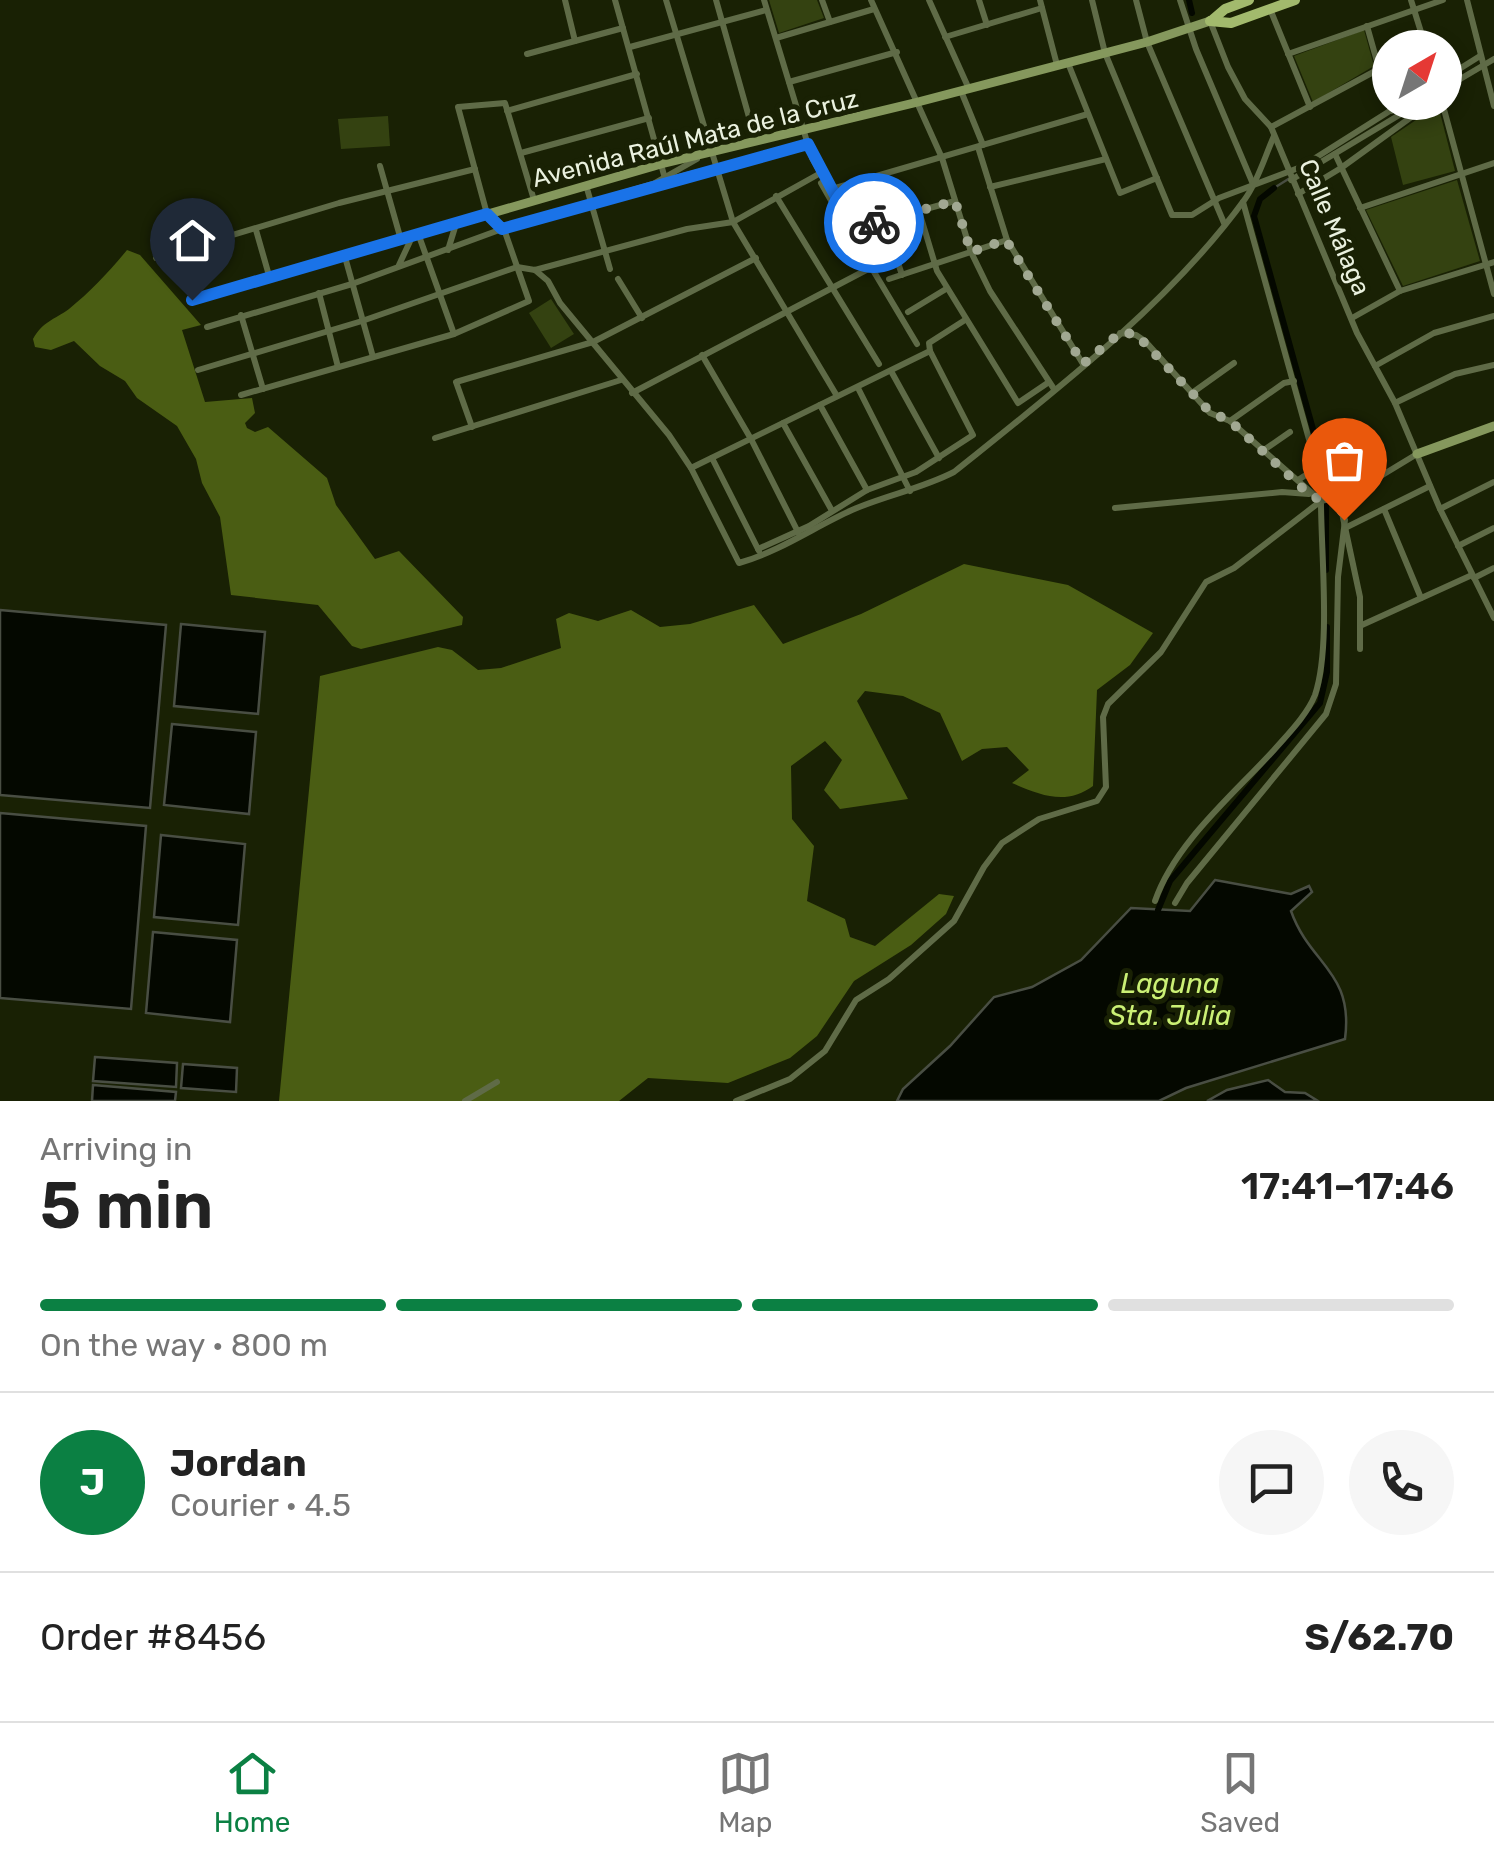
<!DOCTYPE html>
<meta charset="utf-8">
<style>
:root{--surface:#fff;--page:#f6f6f6;--text:#222;--muted:#767676;--line:#e0e0e0;--accent:#0b8043}
body{margin:0;font-family:Rubik,sans-serif;background:var(--page);color:var(--text);height:100vh;display:flex;flex-direction:column;font-size:38px;white-space:nowrap}
*{box-sizing:border-box;margin:0}
p{font-size:32px;color:var(--muted)}
.icon{flex:none;width:55px;height:55px;fill:none;stroke:currentColor;stroke-width:2;stroke-linecap:round;stroke-linejoin:round}
.map{position:relative;height:1101px;overflow:hidden}
.details{display:flex;flex-direction:column;background:var(--surface);flex:1}
.details>*{flex:none}
.needle{width:65px;rotate:39deg}
.fabs{position:absolute;left:1372px;top:30px;display:grid;gap:20px}
.fabs a{display:grid;place-items:center;width:90px;height:90px;border-radius:50%;background:var(--surface);box-shadow:0 5px 15px #0003;font-size:50px}
.pin{position:absolute;display:grid;place-items:center;width:85px;height:85px;color:#fff;margin:-102px -42px;border-radius:50% 50% 50% 0;rotate:-45deg;box-shadow:0 0 10px #0007}
.pin .icon{rotate:45deg}
.courier{position:absolute;display:grid;place-items:center;width:100px;height:100px;margin:-50px;border:8px solid #1a73e8;border-radius:50%;background:#fff;color:#222;box-shadow:0 2px 12px #0007}
.headline em{font-style:normal;font-weight:600}
.headline div{display:flex;flex-direction:column-reverse}
.headline{display:flex;align-items:center;justify-content:space-between;height:170px;padding:0 40px}
h1{font-size:65px;font-weight:600;line-height:75px}
.bar{display:grid;grid-template-columns:repeat(4,1fr);gap:15px 10px;align-content:center;height:120px;padding:0 40px}
.bar i{height:12px;border-radius:8px;background:var(--line)}
.bar .on{background:var(--accent)}
.bar p{grid-column:span 4}
.line{display:flex;align-items:center;gap:25px;padding:0 40px;border-top:2px solid var(--line)}
.line div{flex:1}
.round{display:grid;place-items:center;flex:none;width:105px;height:105px;border-radius:52px;background:var(--page)}
.dock{display:flex;justify-content:space-around;align-items:center;height:140px;border-top:2px solid var(--line);background:var(--surface);font-size:28px;color:var(--muted)}
.dock a{display:grid;justify-items:center;gap:5px}
.dock .on{color:var(--accent)}
.map>svg:first-child{display:block}
.green{fill:#344211}
.forest{fill:#4a5d13}
.water{fill:#040800;stroke:#494e43;stroke-width:2.5}
.lines{fill:none;stroke-linecap:round;stroke-linejoin:round}
.stream{stroke:#494e43;stroke-width:2.5}
.canal{stroke:#040800;stroke-width:6}
.street{stroke:#5f6b47;stroke-width:6}
.secondary{stroke:#85985d;stroke-width:9}
.primary{stroke:#a2ba6d;stroke-width:10}
.done{stroke:#a1a892;stroke-width:10;stroke-dasharray:0 18}
.route{stroke:#1a73e8;stroke-width:12}
.labels{text-anchor:middle;stroke-width:10;stroke-linejoin:round;paint-order:stroke}
.street-label{font-size:25px;fill:#eaf1df;stroke:#192104}
.water-label{font-size:28px;font-style:italic;fill:#cbf075;stroke:#192104}
</style>
<div class="map">
<svg width="1494" height="1101" viewBox="0 0 1494 1101">
<rect width="100%" height="100%" fill="#192104"/>
<g class="green">
<path d="M769,0H817L824,18L779,33Z"/>
<path d="M1364,30L1374,66L1313,102L1294,56Z"/>
<path d="M1438,105L1455,171L1403,185L1391,137Z"/>
<path d="M388,116L390,146L341,149L338,119Z"/>
<path d="M1457,180L1480,261L1403,286L1366,210Z"/>
<path d="M551,299L574,334L551,348L529,313Z"/>
</g>
<g class="forest">
<path d="M127,250L140,255L201,325L182,330L205,402L252,398L255,413L245,423L247,428L255,432L268,427L327,478L336,505L375,559L399,551L463,617L462,625L361,649L352,646L318,605L231,595L220,517L202,483L196,459L177,426L137,398L125,381L100,366L74,341L51,350L35,347L33,339C43,321 54,320 69,309C91,291 109,272 127,250Z"/>
<path d="M964,564L1068,585L1153,633L1130,665L1097,690L1093,786C1066,806 1040,795 1012,783L1029,770L1007,747L982,749L962,761L940,713L903,696L865,691L857,701L908,799L840,809L824,790L842,760L825,741L791,766L792,819L814,846L807,901L845,919L850,937L875,946L939,894L954,896L946,914L911,945L854,981L817,1036L790,1058L728,1083L648,1078L619,1101H279L320,676L438,647L452,650L478,670L501,668L561,648L556,619L569,613L598,621L631,610L660,627L690,624L754,605L783,644L861,614Z"/>
</g>
<g class="water">
<path d="M0,610L166,625L150,808L0,795Z"/>
<path d="M181,624L265,632L258,714L174,706Z"/>
<path d="M172,724L256,732L249,814L164,805Z"/>
<path d="M0,813L146,826L131,1009L0,998Z"/>
<path d="M161,835L245,844L238,925L154,917Z"/>
<path d="M1215,880L1291,894L1309,886L1312,892L1291,911C1310,965 1354,971 1345,1039L1186,1088L1159,1101H897L903,1089L950,1046L994,997L1032,987L1081,960L1131,908L1190,911Z"/>
<path d="M153,932L237,940L230,1022L146,1013Z"/>
<path d="M95,1057L177,1063L176,1087L93,1081Z"/>
<path d="M183,1064L237,1068L236,1092L181,1088Z"/>
<path d="M1268,1080L1285,1092L1305,1093L1318,1101H1207L1227,1090Z"/>
<path d="M93,1085L176,1092L175,1101H92Z"/>
</g>
<g class="lines">
<path class="stream" d="M1274,188L1290,178"/>
<g class="canal">
<path d="M1189,0L1192,13"/>
<path d="M1274,188L1260,199L1254,216L1321,458L1326,490V570"/>
<path d="M1158,910L1170,881L1320,703L1327,672V627"/>
</g>
<g class="street">
<path d="M565,0L575,41"/>
<path d="M615,0L664,175"/>
<path d="M666,0L733,222L837,396"/>
<path d="M716,0L756,142"/>
<path d="M764,0L812,158L855,233"/>
<path d="M822,0L830,22"/>
<path d="M871,0L942,158L971,252L990,291L1054,389"/>
<path d="M929,0L969,89"/>
<path d="M979,0L987,25"/>
<path d="M1040,0L1057,65"/>
<path d="M1092,0L1105,53L1172,215H1192L1219,198L1301,167L1404,102"/>
<path d="M1136,0L1147,42L1224,223"/>
<path d="M1180,0L1196,49L1253,184"/>
<path d="M1411,0L1426,48"/>
<path d="M1467,0L1494,106"/>
<path d="M1270,9L1310,107"/>
<path d="M1210,21L1228,67L1245,99L1271,127L1357,333L1395,403L1440,509L1494,618"/>
<path d="M1367,26L1391,111"/>
<path d="M945,37L1042,8"/>
<path d="M776,38L874,9"/>
<path d="M630,47L766,10"/>
<path d="M527,54L623,28"/>
<path d="M1288,54L1443,0"/>
<path d="M1068,63L1120,193L1157,178"/>
<path d="M1445,78L1480,56"/>
<path d="M789,82L897,52"/>
<path d="M1445,88L1494,59"/>
<path d="M961,91L983,145"/>
<path d="M1442,102L1494,294"/>
<path d="M507,111L637,74"/>
<path d="M1271,127L1379,69"/>
<path d="M978,147L1007,240L1083,364"/>
<path d="M521,153L649,118"/>
<path d="M1335,154L1400,291"/>
<path d="M380,166L401,240"/>
<path d="M1291,180L1421,102"/>
<path d="M659,182L808,144"/>
<path d="M821,183L837,211"/>
<path d="M586,185L610,269"/>
<path d="M990,187L1106,159"/>
<path d="M832,189L1088,114"/>
<path d="M1298,194L1341,168L1432,102"/>
<path d="M776,196L879,364"/>
<path d="M1243,202L1315,461L1312,471L1298,480"/>
<path d="M1360,208L1494,163"/>
<path d="M919,211L937,271L1018,403L1049,382"/>
<path d="M884,220L902,275"/>
<path d="M853,229L955,201"/>
<path d="M256,230L270,279"/>
<path d="M849,230L917,344"/>
<path d="M419,236L454,334"/>
<path d="M448,250L456,224"/>
<path d="M345,257L373,357"/>
<path d="M156,258L339,203L475,169"/>
<path d="M399,265L412,237"/>
<path d="M535,270L548,281L560,303L669,435L691,468L739,563C781,551 814,527 852,510C886,495 921,489 954,472C1054,392 1170,303 1245,199C1258,181 1265,156 1274,136"/>
<path d="M618,279L642,318"/>
<path d="M889,279L1007,240"/>
<path d="M319,293L338,367"/>
<path d="M908,312L946,289"/>
<path d="M241,315L263,389"/>
<path d="M1352,318L1400,291L1494,262"/>
<path d="M207,327L352,284L502,229L653,184L697,159"/>
<path d="M1120,333L1136,335L1145,341L1210,413L1230,421L1321,501"/>
<path d="M702,355L751,439L799,534"/>
<path d="M1375,366L1434,333L1494,316"/>
<path d="M198,370L362,321L517,267L535,270L687,229L733,222L817,175"/>
<path d="M891,371L939,458"/>
<path d="M858,388L910,491"/>
<path d="M632,393L872,267"/>
<path d="M1192,393L1234,363"/>
<path d="M241,395L454,334L529,301L505,232L487,214L458,107L505,103L534,200"/>
<path d="M1395,403L1455,374L1494,365"/>
<path d="M820,405L867,490"/>
<path d="M1230,421L1284,383L1294,381"/>
<path d="M783,423L831,509"/>
<path d="M472,427L456,382L593,342L756,258"/>
<path d="M435,438L621,380"/>
<path d="M1264,450L1290,432"/>
<path d="M712,458L759,551"/>
<path d="M691,468L930,351L929,343L965,320"/>
<path d="M1339,499L1360,597V649"/>
<path d="M1115,508L1282,492L1309,494"/>
<path d="M1384,509L1421,598"/>
<path d="M1440,509L1494,482"/>
<path d="M1347,527L1430,486"/>
<path d="M1458,546L1494,528"/>
<path d="M758,549L809,526L867,490L916,472L973,435L930,351"/>
<path d="M1474,578L1494,568"/>
<path d="M1362,625L1472,575"/>
<path d="M1155,901C1175,843 1233,795 1274,750C1288,734 1307,715 1315,695C1331,648 1321,553 1321,502"/>
<path d="M1175,903L1187,883L1326,714L1336,684L1338,577L1345,520"/>
<path d="M465,1101L497,1082"/>
<path d="M736,1101L790,1079L825,1051L856,1000L889,979L954,921L984,867L1002,843L1039,819L1097,801L1106,787L1103,717L1108,704L1161,652L1206,582L1234,568L1321,501L1351,494L1417,454"/>
</g>
<g class="secondary">
<path d="M192,300L661,164L918,102L1147,42L1210,21"/>
<path d="M1417,454L1494,426"/>
</g>
<g class="primary">
<path d="M1210,21L1231,23L1295,0"/>
<path d="M1211,21L1225,9L1249,0"/>
</g>
</g>
<g class="lines">
<path class="done" d="M874,223L955,201L971,252L1006,240L1083,364L1120,333L1136,334L1210,412L1230,421L1310,495L1321,500L1339,499L1344,520"/>
<path class="route" d="M192,300L487,214L502,229L808,144L853,229L874,223"/>
</g>
<g class="labels">
<g class="street-label">
<text transform="translate(695 138) rotate(-14)" y="9">Avenida Raúl Mata de la Cruz</text>
<text transform="translate(1335 227) rotate(67)" y="9">Calle Málaga</text>
</g>
<g class="water-label">
<text x="1170" y="993">Laguna<tspan x="1170" dy="32">Sta. Julia</tspan></text>
</g>
</g>
</svg>
<div class="fabs">
<a><svg class="needle" viewBox="-14 -14 28 28"><path d="M0-13l5 13h-10z" fill="#e53935"/><path d="M0 13l5-13h-10z" fill="#767676"/></svg></a>
</div>
<div class="pin" style="left:1344px;top:520px;background:#ea580c"><svg class="icon" aria-label="bag" viewBox="0 0 24 24"><path d="M5 8h14l-1 12H6zM9 8a3 3 0 0 1 6 0"/></svg></div>
<div class="pin" style="left:192px;top:300px;background:#1f2937"><svg class="icon" aria-label="home" viewBox="0 0 24 24"><path d="M3 11l9-7 9 7M6 9v11h12V9"/></svg></div>
<div class="courier" style="left:874px;top:223px"><svg class="icon" aria-label="bike" viewBox="0 0 24 24"><circle cx="6" cy="16" r="4"/><circle cx="18" cy="16" r="4"/><path d="M6 16l4-8h5l3 8M10 8l3 8H6M13 5h3"/></svg></div>
</div>
<section class="details">
<div class="headline"><div><h1>5 min</h1><p>Arriving in</p></div><em>17:41–17:46</em></div>
<div class="bar"><i class="on"></i><i class="on"></i><i class="on"></i><i></i><p>On the way · 800 m</p></div>
<div class="line" style="height:180px"><b class="round" style="background:var(--accent);color:#fff">J</b><div><b>Jordan</b><p>Courier · 4.5</p></div><a class="round"><svg class="icon" aria-label="chat" viewBox="0 0 24 24"><path d="M4 5h16v11H9l-5 4z"/></svg></a><a class="round"><svg class="icon" aria-label="phone" viewBox="0 0 24 24"><path d="M5 4h4l2 5-3 2q2 4 5 5l2-3 5 2v4C11 20 4 13 5 4z"/></svg></a></div>
<div class="line" style="height:130px"><div>Order #8456</div><b>S/62.70</b></div>
</section>
<nav class="dock">
<a class="on"><svg class="icon" aria-label="home" viewBox="0 0 24 24"><path d="M3 11l9-7 9 7M6 9v11h12V9"/></svg>Home</a>
<a><svg class="icon" aria-label="map" viewBox="0 0 24 24"><path d="M3 6l6-2 6 2 6-2v14l-6 2-6-2-6 2zM9 4v14M15 6v14"/></svg>Map</a>
<a><svg class="icon" aria-label="saved" viewBox="0 0 24 24"><path d="M7 4h10v16l-5-4-5 4z"/></svg>Saved</a>
</nav>
